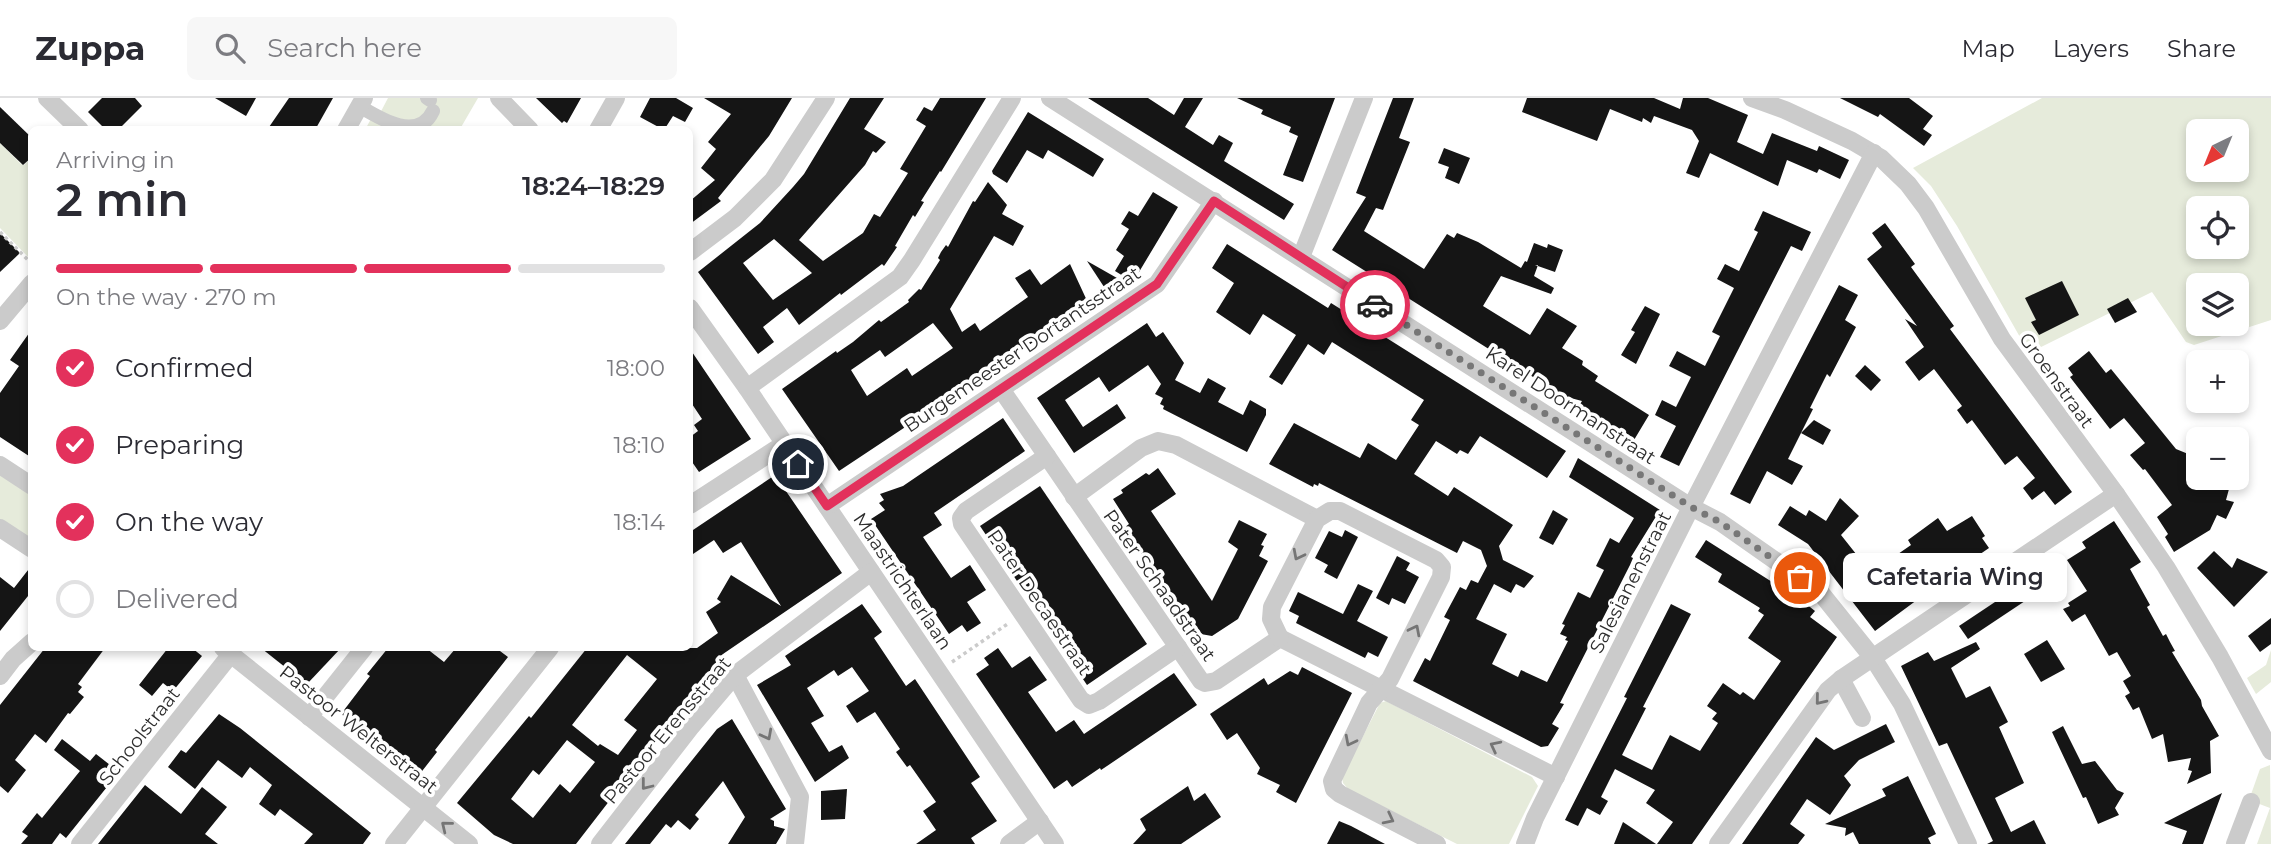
<!DOCTYPE html>
<meta charset="utf-8">
<style>
:root{--surface:#fff;--page:#f7f7f7;--text:#2b2b33;--muted:#7c7c81;--line:#e1e1e2;--accent:#e3315c}
body{margin:0;font-family:Montserrat,sans-serif;background:var(--page);color:var(--text);height:100vh;display:flex;flex-direction:column;font-size:26px;white-space:nowrap}
*{box-sizing:border-box;margin:0}
p{font-size:23px;color:var(--muted)}
.icon{flex:none;width:38px;height:38px;fill:none;stroke:currentColor;stroke-width:2;stroke-linecap:round;stroke-linejoin:round}
.map{position:relative;flex:1;overflow:hidden}
.sheet{position:absolute;left:28px;top:28px;width:665px;height:525px;display:flex;flex-direction:column;background:var(--surface);border-radius:10px;box-shadow:0 4px 10px #0003}
.sheet>*{flex:none}
.needle{width:46px;rotate:223deg}
.controls{position:absolute;left:2186px;top:21px;display:grid;gap:14px}
.controls a{display:grid;place-items:center;width:63px;height:63px;border-radius:10px;background:var(--surface);box-shadow:0 4px 10px #0003;font-size:35px}
.pin{position:absolute;display:grid;place-items:center;width:60px;height:60px;color:#fff;margin:-30px;border:4px solid #fff;border-radius:50%;box-shadow:0 2px 7px #0007}
.courier{position:absolute;display:grid;place-items:center;width:70px;height:70px;margin:-35px;border:5px solid #e3315c;border-radius:50%;background:#fff;color:#222;box-shadow:0 2px 9px #0007}
.bubble{position:absolute;height:49px;border-radius:10px;background:var(--surface);box-shadow:0 4px 10px #0003;font-size:23px;font-weight:600;line-height:49px;text-align:center}
.headline em{font-style:normal;font-weight:600}
.headline div{display:flex;flex-direction:column-reverse}
.headline{display:flex;align-items:center;justify-content:space-between;height:119px;padding:0 28px}
h1{font-size:46px;font-weight:600;line-height:52px}
.bar{display:grid;grid-template-columns:repeat(4,1fr);gap:10px 7px;align-content:center;height:84px;padding:0 28px}
.bar i{height:9px;border-radius:5px;background:var(--line)}
.bar .selected{background:var(--accent)}
.bar p{grid-column:span 4}
ol{padding:0 28px;list-style:none}
li{display:flex;align-items:center;gap:21px;height:77px}
li p{margin-inline-start:auto}
li .icon{padding:7px;border-radius:50%;background:var(--accent);color:#fff;stroke-width:4}
li:last-child{color:var(--muted)}
li i{width:38px;height:38px;border:4px solid var(--line);border-radius:50%}
header{display:flex;align-items:center;gap:42px;box-sizing:border-box;height:98px;padding:0 35px;background:var(--surface);border-bottom:2px solid var(--line)}
header strong{font-size:33px}
nav{display:flex;gap:38px;margin-inline-start:auto;font-size:24px}
.search{width:490px;height:63px;background:var(--page);display:flex;align-items:center;gap:18px;box-sizing:border-box;padding:0 24px;border-radius:10px;color:var(--muted);font-size:26px}
.map>svg:first-child{display:block}
.green{fill:#e6ebdb;fill-rule:evenodd}
.building{fill:#151515;fill-rule:evenodd}
.lines{fill:none;stroke-linecap:round;stroke-linejoin:round}
.path{stroke:#cbcbcb;stroke-width:3.5;stroke-dasharray:3.5 3.5;stroke-linecap:butt}
.pedestrian{stroke:#cbcbcb;stroke-width:14}
.minor{stroke:#cbcbcb;stroke-width:18}
.oneway{stroke:#757575}
.done{stroke:#777;stroke-width:7;stroke-dasharray:0 12.6}
.route{stroke:#e3315c;stroke-width:9}
.labels{text-anchor:middle;stroke-width:7;stroke-linejoin:round;paint-order:stroke}
.street-label{font-size:19px;fill:#2e2e2e;stroke:#fff}
</style>
<header>
<strong>Zuppa</strong>
<div class="search"><svg class="icon" aria-label="search" viewBox="0 0 24 24"><circle cx="10" cy="10" r="6"/><path d="M15 15l6 6"/></svg>Search here</div>
<nav><a>Map</a><a>Layers</a><a>Share</a></nav>
</header>
<div class="map">
<svg width="2271" height="746" viewBox="0 0 2271 746">
<rect width="100%" height="100%" fill="#fff"/>
<g class="green">
<path d="M388,0H478L460,31L366,30L372,19L377,21Z"/>
<path d="M2042,0H2271V222L2194,247L2186,244L2152,194L2029,255L1957,128L1931,88L1913,70ZM2198,33H2236V72H2198ZM2198,110H2236V149H2198ZM2198,187H2236V226H2198Z"/>
<path d="M0,45L21,66L24,67L28,63L31,67V162L0,130Z"/>
<path d="M0,375L31,396V445L0,424Z"/>
<path d="M2271,552V584L2256,596L2247,580L2266,567Z"/>
<path d="M1386,603L1532,679L1538,688L1509,746H1457L1348,691L1343,685L1342,679L1380,605Z"/>
<path d="M2270,667L2271,746H2257L2270,710L2249,702L2260,671Z"/>
</g>
<g class="building">
<path d="M102,0H135L142,8L118,32H106L88,14Z"/>
<path d="M215,0H256L246,18Z"/>
<path d="M289,0H333L315,32H267Z"/>
<path d="M536,0H581L567,25L564,23L562,25Z"/>
<path d="M650,0H676L693,10L685,24L673,18L664,32L640,19Z"/>
<path d="M704,0H792L769,38L718,100L721,103L690,126V103L715,82L701,70L716,51L708,44L731,16Z"/>
<path d="M850,0H884L864,31L886,44L876,55L873,53L865,67L799,142L823,163L863,135L874,116L880,119L908,75L900,71L926,28L916,22L924,9L932,13L940,0H986L941,74L940,73L921,103L924,104L915,119L913,117L895,148L897,149L884,168L882,166L841,197L840,195L799,227L787,210L763,229L774,244L758,256L698,174L760,125L793,89L804,76ZM774,141L812,175L773,202L743,165Z"/>
<path d="M1088,0H1148L1174,17L1184,0H1203L1185,29L1213,47L1219,37L1233,45L1224,63L1294,106L1284,122Z"/>
<path d="M1237,0H1335L1303,84L1283,77L1298,38L1289,34L1291,29L1261,16L1263,12Z"/>
<path d="M1393,0H1414L1399,40L1410,44L1383,112L1376,110L1364,133L1424,171L1447,136L1454,140L1457,135L1478,144L1521,170L1525,163L1527,164L1534,145L1547,150L1548,146L1563,152L1555,174L1535,167H1538L1534,178L1554,190L1551,196L1501,178L1483,208L1530,237L1547,210L1577,228L1562,250L1583,263L1582,267L1598,278L1595,283L1649,317L1634,342L1579,308L1582,303L1563,298L1332,152L1366,99L1356,95Z"/>
<path d="M1527,0H1654L1680,11L1683,0H1708L1748,17L1737,44L1763,56L1772,35L1817,53L1819,48L1849,62L1840,81L1819,71L1817,75L1787,62L1778,88L1710,55L1699,80L1686,75L1699,43L1692,32L1654,18L1651,25L1643,20L1642,24L1610,11L1597,43L1522,14Z"/>
<path d="M1840,0H1909L1933,18L1923,31L1932,37L1924,48L1880,16L1878,19Z"/>
<path d="M0,9L32,40V59L23,67L0,45Z"/>
<path d="M1028,14L1104,61L1093,79L1048,52L1043,61L1027,52L1007,85L993,76L992,73Z"/>
<path d="M1444,50L1470,60L1459,86L1445,80L1449,69L1438,65Z"/>
<path d="M988,84L1007,107L1002,116L1024,128L1013,148L994,138L950,211L962,234L975,225L980,233L1028,199L1015,180L1030,171L1041,187L1070,166L1089,207L839,373L782,291L836,253L837,255L853,244L879,222L881,224L909,204L908,202L919,191L921,192L940,162L938,160L941,154L946,147L948,149L973,103L975,104ZM933,225L953,250L912,278L907,270L867,298L851,272L880,252L885,259Z"/>
<path d="M1153,94L1178,109L1139,174L1128,181L1115,173L1124,158L1116,152L1129,131L1121,126L1129,113L1138,118Z"/>
<path d="M1763,113L1811,134L1802,153L1791,148L1679,368L1660,359L1676,328L1655,317L1662,302L1676,309L1691,279L1669,268L1677,253L1705,268L1720,238L1712,234L1734,190L1717,181L1725,166L1739,173L1758,134L1754,132Z"/>
<path d="M1885,125L1915,166L1911,169L1954,228L1950,231L2072,394L2055,407L2044,393L2032,402L2023,390L2035,380L2017,358L2005,367L1972,322L1967,326L1957,312L1962,308L1934,271L1919,283L1905,264L1924,249L1905,221L1917,228L1867,161L1882,149L1872,135Z"/>
<path d="M0,135L20,155L0,174Z"/>
<path d="M1227,146L1328,210L1331,205L1566,353L1547,380L1480,338L1468,356L1460,352L1457,356L1436,343L1414,376L1448,398L1454,389L1513,427L1499,448L1503,462L1534,478L1524,490L1516,486L1511,495L1494,486L1476,521L1507,536L1492,566L1518,579L1521,572L1547,584L1568,543L1565,542L1567,539L1560,536L1565,527L1562,526L1578,494L1590,500L1604,472L1596,468L1610,440L1619,445L1634,420L1569,379L1578,360L1660,412L1631,459L1633,460L1630,467L1560,605L1564,606L1552,626L1559,630L1548,648L1541,649L1413,583L1425,560L1430,563L1450,522L1444,519L1460,489L1466,492L1471,482L1478,485L1487,468L1481,452L1463,443L1457,455L1319,385L1318,388L1314,386L1313,389L1269,366L1294,325L1360,360L1368,345L1396,362L1419,327L1411,322L1424,302L1332,244L1324,257L1308,246L1282,287L1269,279L1296,237L1263,216L1250,237L1216,214L1234,185L1212,170Z"/>
<path d="M1087,163L1124,184L1108,195Z"/>
<path d="M2062,183L2079,217L2039,237L2031,224L2036,222L2025,200Z"/>
<path d="M1839,187L1858,197L1845,222L1856,229L1830,279L1827,276L1810,310L1813,311L1788,361L1803,368L1792,387L1767,373L1750,406L1730,396Z"/>
<path d="M2128,200L2137,214L2115,225L2107,211Z"/>
<path d="M1645,208L1660,216L1636,266L1621,257L1635,234L1631,232Z"/>
<path d="M1147,225L1156,239L1163,234L1184,265L1175,282L1200,295L1208,280L1226,290L1218,304L1243,317L1250,302L1266,311V317L1247,354L1163,311L1164,308L1160,306L1163,300L1155,296L1161,286L1148,267L1109,294L1099,279L1065,302L1083,329L1117,306L1126,320L1074,355L1037,300Z"/>
<path d="M32,231V360L0,339V295L19,268L10,262Z"/>
<path d="M690,251L751,341L699,374L690,361V339L698,333L694,327L702,321L690,303Z"/>
<path d="M2089,253L2106,275L2111,271L2176,351L2198,360V380H2232L2226,402L2234,404L2226,421L2217,417L2210,432L2174,454L2165,439L2168,436L2157,419L2172,407L2145,371L2143,372L2130,357L2145,345L2124,320L2110,331L2070,279L2073,277L2068,270Z"/>
<path d="M1865,267L1881,282L1871,293L1855,278Z"/>
<path d="M1003,320L1025,353L934,415L942,427L923,439L951,480L970,467L986,492L967,504L981,525L967,534L962,527L949,536L871,421L885,412L879,405L884,402L880,396L903,388Z"/>
<path d="M1814,322L1831,332L1823,347L1801,335Z"/>
<path d="M1158,370L1176,396L1151,413L1212,503L1238,451L1228,444L1239,422L1267,436L1261,447L1264,448L1259,458L1268,463L1238,521L1212,538L1195,535L1124,430L1129,426L1113,401L1123,395L1121,392L1146,375L1149,377Z"/>
<path d="M775,377L842,475L723,556L576,746H513L494,737L457,705L529,618L531,620L587,550H697L718,535L706,514L721,504L717,501L731,477L781,508L741,444L723,455L714,442L690,458V434ZM627,557L657,581L624,622L637,632L618,657L600,646L598,648L572,627ZM567,642L595,664L570,695L560,686L533,720L511,701L533,672L539,677Z"/>
<path d="M1040,388L1147,546L1087,587L980,428Z"/>
<path d="M1840,400L1859,418L1841,437L1864,466L1878,455L1885,465L1911,447L1908,442L1938,420L1947,433L1972,418L1985,438L1982,440L1989,450L1919,498L1921,499L1875,533L1808,446L1778,427L1790,408L1806,418L1809,412L1826,423Z"/>
<path d="M1553,412L1568,421L1553,447L1539,440Z"/>
<path d="M2114,423L2141,464L2130,471L2150,507L2147,509L2163,538L2166,536L2170,544L2175,553L2172,554L2201,602L2202,608L2219,638L2210,643L2211,675L2187,686L2192,673L2188,672L2191,660L2168,664L2163,636L2152,641L2139,609L2133,612L2125,598L2130,595L2123,583L2131,578L2117,554L2109,558L2085,516L2072,524L2063,511L2070,508L2068,505L2087,493L2067,462L2086,450L2082,444Z"/>
<path d="M1345,432L1358,439L1337,481L1324,474L1328,467L1315,460L1329,433L1342,439Z"/>
<path d="M1706,442L1805,505L1815,513L1810,519L1837,539L1692,746H1657L1673,724L1646,705L1655,692L1615,671L1601,699L1608,703L1600,717L1587,710L1578,728L1565,722L1627,600L1624,599L1671,506L1691,516L1643,609L1646,610L1622,657L1652,672L1670,637L1700,653L1718,625L1712,621L1717,615L1707,608L1723,585L1740,597L1743,594L1754,602L1781,563L1748,540L1764,517L1758,513L1760,510L1718,484L1722,476L1695,459Z"/>
<path d="M2214,453L2232,470L2237,460L2268,474L2234,509L2197,470Z"/>
<path d="M1397,458L1410,465L1406,472L1419,479L1405,506L1392,500L1389,507L1376,500Z"/>
<path d="M32,467V493L0,533V479L14,490Z"/>
<path d="M1358,486L1373,493L1357,523L1388,539L1378,559L1368,554L1365,560L1296,525L1299,518L1289,513L1298,494L1343,516Z"/>
<path d="M2016,490L2025,503L1968,541L1959,528Z"/>
<path d="M862,506L882,534L874,540L906,588L915,581L980,679L971,685L997,723L971,740L975,746H916L936,732L923,713L936,704L910,667L907,669L896,654L900,651L875,614L857,625L846,608L869,593L852,569L838,578L834,572L807,590L824,618L811,625L829,654L842,647L849,660L815,684L757,587L791,567L785,558Z"/>
<path d="M2271,520V546L2260,554L2248,538Z"/>
<path d="M2047,542L2065,571L2041,584L2024,556Z"/>
<path d="M1976,544L1980,551L1951,570L1966,600L1990,588L2008,624L1999,629L2024,685L1995,700L2011,734L2034,722L2046,746H1987L1993,743L1947,645L1939,648L1901,568L1928,554L1934,563Z"/>
<path d="M45,550H105L78,586L82,589L78,594L84,599L70,616L68,615L46,645L35,636L15,662L26,672L8,695L0,688V607Z"/>
<path d="M168,550H192L202,558L173,593L163,585L152,598L139,587Z"/>
<path d="M261,550H341L308,585H305Z"/>
<path d="M388,550H426L444,564L456,550H496L508,559L435,652L437,654L419,677L369,635L341,616L370,578L367,576Z"/>
<path d="M998,550L1012,570L1030,558L1047,582L1028,594L1056,634L1074,622L1084,636L1174,575L1197,607L1110,666L1101,672L1100,670L1072,689L1067,682L1054,691L976,576L989,567L984,560Z"/>
<path d="M1302,569L1352,595L1296,705L1276,694L1280,687L1257,676L1260,670L1237,635L1227,642L1210,616L1264,580L1268,587L1290,573L1298,577Z"/>
<path d="M219,616L240,630L371,735L363,746H304L313,736L280,711L275,718L259,706L272,687L250,669L242,680L218,662L195,691L168,669L181,652L186,655Z"/>
<path d="M732,621L786,711L770,721L774,723V728L785,731L776,746H728L745,719L723,683L695,717L699,721L690,732L678,722L671,730L666,726L650,746H625L717,631Z"/>
<path d="M1886,626L1895,644L1859,662L1844,678L1851,687L1830,717L1807,701L1790,726L1805,737L1798,746H1742L1816,639L1834,652Z"/>
<path d="M2063,628L2082,666L2095,663L2117,692L2124,695L2115,710L2119,717L2098,726L2086,699L2083,700L2052,634Z"/>
<path d="M62,641L90,663L96,656L119,674L66,740L60,735L52,746H21L28,738L22,734L37,715L42,720L80,673L54,652Z"/>
<path d="M1908,678L1936,736L1928,740L1931,746H1859L1853,734L1845,738L1846,730L1825,726L1886,698L1882,691Z"/>
<path d="M145,687L181,716L202,689L227,709L205,736L218,746H98Z"/>
<path d="M1188,688L1194,703L1205,695L1221,719L1181,746H1133L1146,732L1140,721Z"/>
<path d="M847,691L845,721L821,722V693Z"/>
<path d="M2222,695L2203,746H2182L2187,733L2164,725Z"/>
<path d="M1339,723L1351,728L1385,746H1327Z"/>
<path d="M1623,724L1656,746H1614Z"/>
</g>
<g class="lines">
<g class="path">
<path d="M0,134L32,166"/>
<path d="M952,564L1009,525"/>
</g>
<g class="pedestrian">
<path d="M427,0L430,2"/>
<path d="M359,8C379,20 418,45 433,13"/>
</g>
<g class="minor">
<path d="M47,0L80,32"/>
<path d="M499,0L530,32"/>
<path d="M1050,0L1691,409L1720,424L1820,494L1873,560L1902,606L1968,746"/>
<path d="M1752,0L1785,12L1852,43L1881,60L1908,86L1926,110L2002,241L2116,396L2166,469L2220,559L2271,653"/>
<path d="M346,32L364,0"/>
<path d="M598,32L616,0"/>
<path d="M690,154L735,120L773,82L826,0"/>
<path d="M1301,159L1364,0"/>
<path d="M690,210L747,290L1055,746"/>
<path d="M0,223L32,185"/>
<path d="M747,290L900,179L912,162L1012,0"/>
<path d="M1001,291L1201,583L1205,585L1216,583L1280,540L1556,679"/>
<path d="M1047,358L966,413L961,420L962,426L1081,602L1089,607L1099,603L1178,549"/>
<path d="M0,367L32,388"/>
<path d="M1074,399L1141,350L1158,343L1176,347L1317,421"/>
<path d="M690,407L784,346"/>
<path d="M827,408L1157,186L1214,103"/>
<path d="M0,430L32,451"/>
<path d="M1280,540L1271,521L1272,509L1317,421L1330,413H1340L1436,462L1442,469L1441,479L1390,581L1369,605L1332,683L1334,691L1340,696L1437,746"/>
<path d="M223,550L469,746"/>
<path d="M735,577L800,699L795,746"/>
<path d="M0,578L13,561L32,544"/>
<path d="M1841,581L1862,620"/>
<path d="M309,619L364,550"/>
<path d="M80,746L231,556"/>
<path d="M394,746L550,550"/>
<path d="M600,746L690,630L735,577L871,474"/>
<path d="M1009,746L1040,723"/>
<path d="M1525,746L1535,720L1691,409L1874,55"/>
<path d="M1718,746L1828,592L1841,581L2116,396"/>
<path d="M2235,746L2251,704"/>
</g>
</g>
<defs><path id="oneway-chevron" d="M-2-3.5L2.5 0L-2 3.5" fill="none" stroke-width="1.6" stroke-linecap="round" stroke-linejoin="round" transform="scale(1.75)"/></defs>
<g class="oneway">
<use href="#oneway-chevron" transform="translate(1298 457) rotate(117)"/>
<use href="#oneway-chevron" transform="translate(1415 532) rotate(-63)"/>
<use href="#oneway-chevron" transform="translate(1820 602) rotate(129)"/>
<use href="#oneway-chevron" transform="translate(767 637) rotate(62)"/>
<use href="#oneway-chevron" transform="translate(1350 643) rotate(117)"/>
<use href="#oneway-chevron" transform="translate(1495 648) rotate(-153)"/>
<use href="#oneway-chevron" transform="translate(646 687) rotate(128)"/>
<use href="#oneway-chevron" transform="translate(1389 721) rotate(27)"/>
<use href="#oneway-chevron" transform="translate(446 728) rotate(-141)"/>
</g>
<g class="lines">
<path class="done" d="M1375,207L1691,409L1720,424L1800,480"/>
<path class="route" d="M798,366L827,408L1157,186L1214,103L1375,207"/>
</g>
<g class="labels">
<g class="street-label">
<text transform="translate(1022 251) rotate(-34)" y="7">Burgemeester Dortantsstraat</text>
<text transform="translate(2057 282) rotate(54)" y="7">Groenstraat</text>
<text transform="translate(1571 307) rotate(33)" y="7">Karel Doormanstraat</text>
<text transform="translate(903 483) rotate(56)" y="7">Maastrichterlaan</text>
<text transform="translate(1630 484) rotate(-63)" y="7">Salesianenstraat</text>
<text transform="translate(1160 487) rotate(55)" y="7">Pater Schaadstraat</text>
<text transform="translate(1040 504) rotate(56)" y="7">Pater Decaestraat</text>
<text transform="translate(359 631) rotate(38)" y="7">Pastoor Welterstraat</text>
<text transform="translate(667 632) rotate(-50)" y="7">Pastoor Erensstraat</text>
<text transform="translate(139 638) rotate(-52)" y="7">Schoolstraat</text>
</g>
</g>
</svg>
<div class="controls">
<a><svg class="needle" viewBox="-14 -14 28 28"><path d="M0-13l5 13h-10z" fill="#e53935"/><path d="M0 13l5-13h-10z" fill="#7c7c81"/></svg></a>
<a><svg class="icon" aria-label="locate" viewBox="0 0 24 24"><circle cx="12" cy="12" r="6"/><path d="M12 2v4M12 18v4M2 12h4M18 12h4"/></svg></a>
<a><svg class="icon" aria-label="layers" viewBox="0 0 24 24"><path d="M12 4l9 5-9 5-9-5zM3 14l9 5 9-5"/></svg></a>
<a>+</a>
<a>−</a>
</div>
<div class="pin" style="left:1800px;top:480px;background:#ea580c"><svg class="icon" aria-label="bag" viewBox="0 0 24 24"><path d="M5 8h14l-1 12H6zM9 8a3 3 0 0 1 6 0"/></svg></div>
<div class="pin" style="left:798px;top:366px;background:#1f2937"><svg class="icon" aria-label="home" viewBox="0 0 24 24"><path d="M3 11l9-7 9 7M6 9v11h12V9"/></svg></div>
<div class="courier" style="left:1375px;top:207px"><svg class="icon" aria-label="car" viewBox="0 0 24 24"><path d="M5 17H2v-5l4-1 3-4h7l3 4 3 1v5h-3M9 17h6M6 11h13"/><circle cx="7" cy="17" r="2"/><circle cx="17" cy="17" r="2"/></svg></div>
<div class="bubble" style="left:1843px;top:455px;width:224px">Cafetaria Wing</div>
<section class="sheet">
<div class="headline"><div><h1>2 min</h1><p>Arriving in</p></div><em>18:24–18:29</em></div>
<div class="bar"><i class="selected"></i><i class="selected"></i><i class="selected"></i><i></i><p>On the way · 270 m</p></div>
<ol>
<li><svg class="icon" aria-label="check" viewBox="0 0 24 24"><path d="M5 12l5 5 9-10"/></svg>Confirmed<p>18:00</p></li>
<li><svg class="icon" aria-label="check" viewBox="0 0 24 24"><path d="M5 12l5 5 9-10"/></svg>Preparing<p>18:10</p></li>
<li><svg class="icon" aria-label="check" viewBox="0 0 24 24"><path d="M5 12l5 5 9-10"/></svg>On the way<p>18:14</p></li>
<li><i></i>Delivered</li>
</ol>
</section>
</div>
